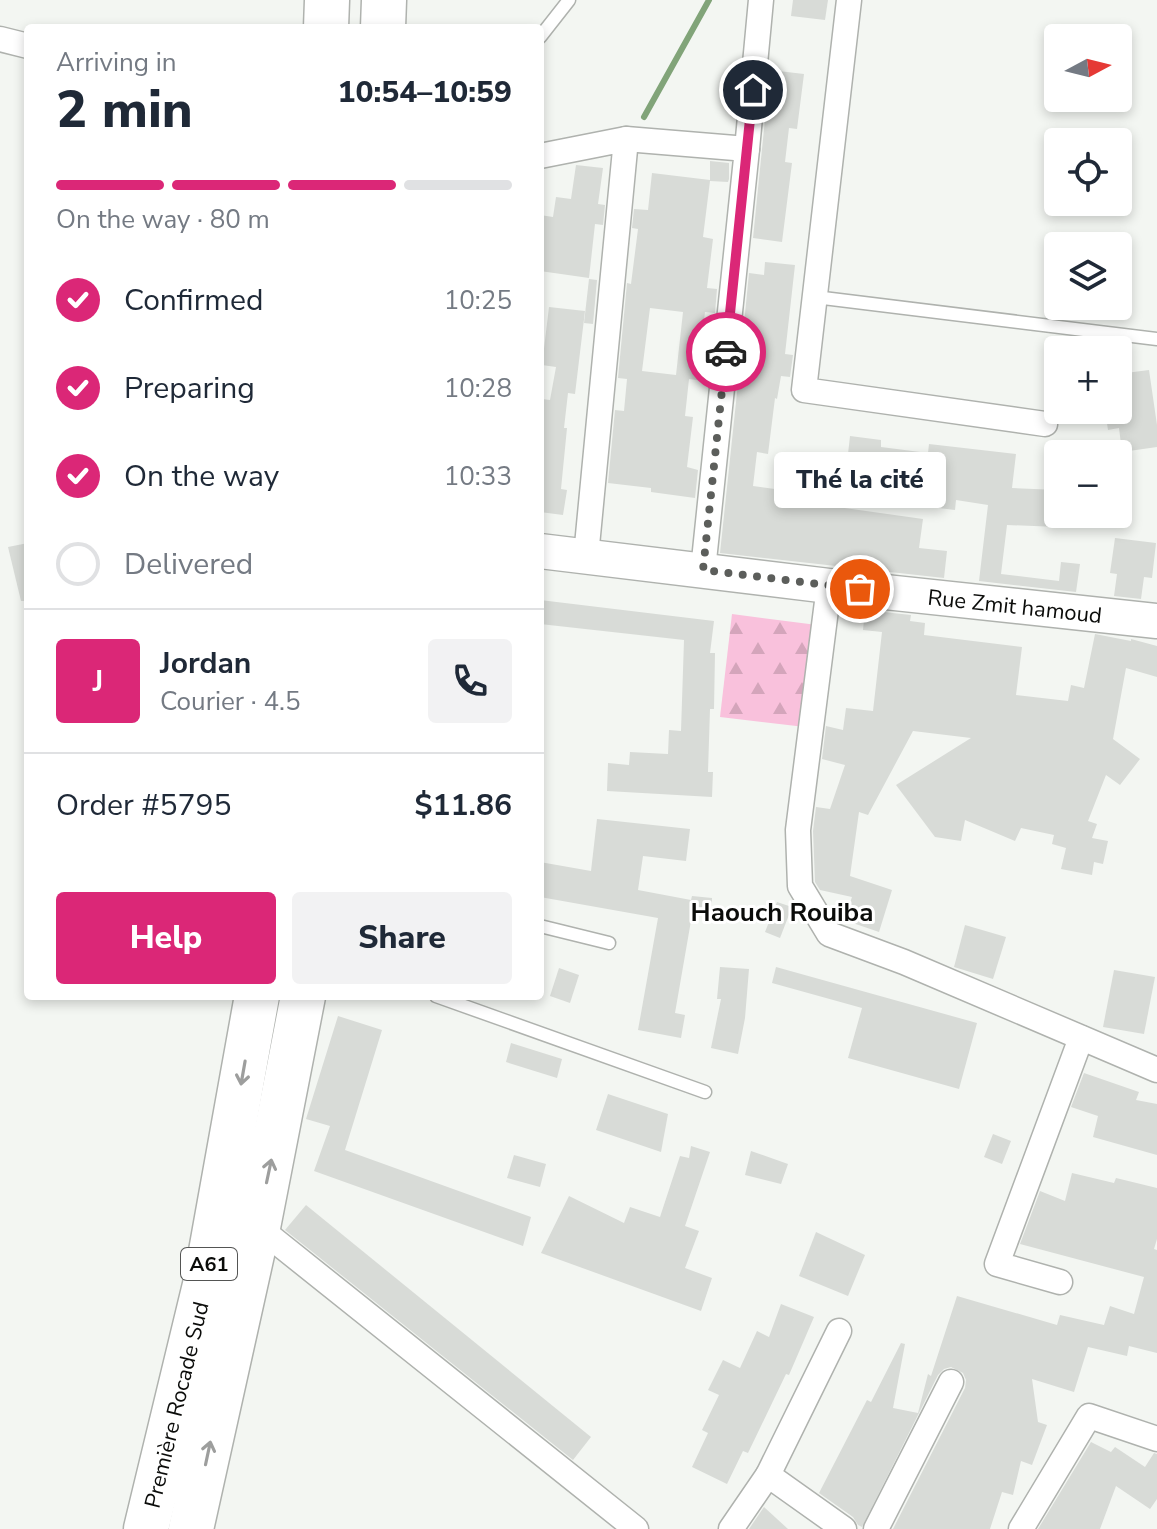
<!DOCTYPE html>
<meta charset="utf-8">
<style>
:root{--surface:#fff;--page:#f2f2f3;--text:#1f2937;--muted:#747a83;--line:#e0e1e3;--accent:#db2777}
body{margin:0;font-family:"Nunito Sans",sans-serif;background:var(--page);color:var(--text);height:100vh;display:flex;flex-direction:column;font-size:30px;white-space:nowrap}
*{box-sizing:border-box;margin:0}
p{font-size:26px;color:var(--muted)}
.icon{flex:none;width:44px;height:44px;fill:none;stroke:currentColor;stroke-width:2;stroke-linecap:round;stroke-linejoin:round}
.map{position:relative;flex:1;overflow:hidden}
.drawer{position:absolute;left:24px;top:24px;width:520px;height:976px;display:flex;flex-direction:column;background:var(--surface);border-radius:8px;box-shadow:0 4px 12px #0003}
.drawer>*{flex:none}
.needle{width:52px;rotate:83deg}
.buttons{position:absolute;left:1044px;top:24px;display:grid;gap:16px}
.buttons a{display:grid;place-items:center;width:88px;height:88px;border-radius:8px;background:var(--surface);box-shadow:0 4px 12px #0003;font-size:40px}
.pin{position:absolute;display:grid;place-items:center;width:68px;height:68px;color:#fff;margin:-34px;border:4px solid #fff;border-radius:50%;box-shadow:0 2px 8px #0007}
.courier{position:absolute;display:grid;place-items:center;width:80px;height:80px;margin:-40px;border:6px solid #db2777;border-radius:50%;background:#fff;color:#222;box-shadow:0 2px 10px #0007}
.bubble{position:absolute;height:56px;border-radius:8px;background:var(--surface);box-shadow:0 4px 12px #0003;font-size:26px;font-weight:800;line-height:56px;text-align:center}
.head em{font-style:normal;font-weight:800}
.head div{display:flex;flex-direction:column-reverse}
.head{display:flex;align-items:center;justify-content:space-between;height:136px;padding:0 32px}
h1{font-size:52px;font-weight:800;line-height:60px}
.bar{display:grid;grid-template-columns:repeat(4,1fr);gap:12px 8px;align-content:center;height:96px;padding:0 32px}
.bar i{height:10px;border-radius:6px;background:var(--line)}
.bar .active{background:var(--accent)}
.bar p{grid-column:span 4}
.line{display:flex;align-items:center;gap:20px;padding:0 32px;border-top:2px solid var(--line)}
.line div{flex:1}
.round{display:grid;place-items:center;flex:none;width:84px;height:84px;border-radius:8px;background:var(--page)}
ol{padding:0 32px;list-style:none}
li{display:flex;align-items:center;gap:24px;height:88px}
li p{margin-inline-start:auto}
li .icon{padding:8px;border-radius:50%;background:var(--accent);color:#fff;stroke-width:4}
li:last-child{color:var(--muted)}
li i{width:44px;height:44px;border:4px solid var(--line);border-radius:50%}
.cta{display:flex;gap:16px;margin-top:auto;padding:16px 32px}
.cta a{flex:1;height:92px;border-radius:8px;background:var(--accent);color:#fff;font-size:32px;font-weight:800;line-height:92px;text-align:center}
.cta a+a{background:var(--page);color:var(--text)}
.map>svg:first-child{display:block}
.forest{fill:url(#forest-firs)}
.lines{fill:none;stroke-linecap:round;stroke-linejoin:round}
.stream{stroke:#81a479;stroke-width:6}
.building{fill:#d8dbd7;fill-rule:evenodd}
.lane-casing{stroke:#afb2ae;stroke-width:15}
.street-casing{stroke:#afb2ae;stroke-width:27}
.secondary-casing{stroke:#afb2ae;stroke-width:37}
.highway-casing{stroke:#afb2ae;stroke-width:47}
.lane{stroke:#fff;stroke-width:12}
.street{stroke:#fff;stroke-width:24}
.secondary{stroke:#fff;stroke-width:34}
.highway{stroke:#fff;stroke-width:44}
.oneway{stroke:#9d9e9d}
.done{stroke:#5c5e5b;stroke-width:8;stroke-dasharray:0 14.4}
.route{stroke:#db2777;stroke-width:10}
.labels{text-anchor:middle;stroke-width:6;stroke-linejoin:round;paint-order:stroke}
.shield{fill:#fff;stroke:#545554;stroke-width:2}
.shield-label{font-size:20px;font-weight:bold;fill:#0b0c0a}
.street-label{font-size:22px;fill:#0b0c0a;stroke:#fff}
.quarter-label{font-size:26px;font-weight:bold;fill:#0b0c0a;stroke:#fff}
</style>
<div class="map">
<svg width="1157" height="1529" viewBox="0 0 1157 1529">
<defs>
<pattern id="forest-firs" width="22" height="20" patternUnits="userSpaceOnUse" patternTransform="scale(2)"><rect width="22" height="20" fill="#f9c1dc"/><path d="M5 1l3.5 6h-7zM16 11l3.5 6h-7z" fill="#d4a5bb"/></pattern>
</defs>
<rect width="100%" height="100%" fill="#f3f6f2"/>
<path class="forest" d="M732,614L817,625L805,727L720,717Z"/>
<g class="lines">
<path class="stream" d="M644,117L709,0"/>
</g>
<g class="building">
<path d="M793,0H828L825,20L791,16Z"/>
<path d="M770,70L804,74L797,129L789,128L785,162L792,163L782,242L753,238Z"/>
<path d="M710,161L729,163V179L728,182L710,181L703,237L713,239L707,288L717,289L715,313L705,312L697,380L689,379L685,416L693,417L687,467L698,470L695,498L651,492V488L608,483L615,410L624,411L627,379L618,378L627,283L631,284L638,229L632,228L634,209L648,210L652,173L710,180ZM650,308L683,312L676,375L642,371Z"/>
<path d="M576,165L603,168L598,204L605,205L603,225L595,224L589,278L540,271V215L553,217L556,197L571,199Z"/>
<path d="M765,262L795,265L785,354L793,355L790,377L781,376L777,399L775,398L768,454L757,452L753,486L811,494L809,503L923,519L919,548L947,551L944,578L720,553L739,374H744L749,334H743L749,273L764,275Z"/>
<path d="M589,279L597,280L593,324L584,323Z"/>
<path d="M549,307L585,311L575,394L568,393L564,428H567L561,489L567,490L563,515L540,512V417L542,399L550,400L556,367L542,365Z"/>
<path d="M1149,370L1157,425V447L1122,452L1119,428L1108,430L1105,410H1118V374Z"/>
<path d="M850,436L881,440V447L928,453L929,444L1016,454L1012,488L1058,490V527L1007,525L1001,574L1059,581L1061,562L1080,564L1076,592L979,581L988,505L956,500L955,510L922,506L926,473L847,463Z"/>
<path d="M1115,538L1156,543L1152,578L1144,577L1141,599L1114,596L1117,574L1110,573Z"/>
<path d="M28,543V601H21L8,547Z"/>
<path d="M540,600L714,621L710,653H715L714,709H710L708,772H713L712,797L607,791L608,763L629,765L630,752L668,754L669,730L681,731L684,640L540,624Z"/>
<path d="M865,610L911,615L910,621L925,623L924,635L1022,647L1016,695L1068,701L1071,685L1084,688L1095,634L1131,641V639L1157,646V677L1126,668L1113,739L1140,759L1120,785L1106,775L1088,821L1097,824L1092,838L1108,841L1103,864L1094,862L1092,875L1061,869L1066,848L1052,844L1054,835L1021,828L1015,841L965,820L961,841L935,837L896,785L971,738L913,731L868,815L859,812L850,876L892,890L879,932L844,920L852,897L820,890L815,882L813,831L816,807L830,809L845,765L822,759L826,726L843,730L846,708L873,711L882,632L863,630Z"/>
<path d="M597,819L690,829L686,861L643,856L638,890L691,900L692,896L712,898L711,917L692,915L675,1013L685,1015L681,1038L638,1030L658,918L540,897V862L591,871Z"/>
<path d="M777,902L792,907L780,938L765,932Z"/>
<path d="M965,925L1006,937L993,979L954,967Z"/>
<path d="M720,967L749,969L745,1018L738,1054L711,1048L721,999H717Z"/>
<path d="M776,967L977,1023L959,1089L848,1058L862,1008L772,983Z"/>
<path d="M559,968L579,975L570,1003L550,996Z"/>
<path d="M1114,970L1155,977L1144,1034L1103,1027Z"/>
<path d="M338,1016L382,1030L345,1150L531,1217L523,1246L314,1171L330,1126L306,1119Z"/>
<path d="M511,1043L562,1059L557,1078L506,1062Z"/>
<path d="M1084,1073L1139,1092L1136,1100L1157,1104V1155L1093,1137L1098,1116L1071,1107Z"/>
<path d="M608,1094L668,1114L661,1152L596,1130Z"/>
<path d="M993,1134L1011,1141L1002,1164L984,1157Z"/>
<path d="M691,1146L710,1152L685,1226L699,1231L685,1268L712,1278L701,1311L541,1253L569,1196L624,1223L630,1207L660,1217L680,1156L689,1158Z"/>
<path d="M751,1151L788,1164L781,1184L745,1175Z"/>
<path d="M514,1155L546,1164L540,1187L507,1178Z"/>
<path d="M1072,1173L1114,1183L1116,1178L1157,1188V1239L1154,1249L1157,1250V1353L1129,1346L1127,1356L1088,1347L1074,1392L1032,1379L1038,1422L1047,1425L1032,1465L1021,1461L1013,1495L1002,1492L990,1529H893L965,1388L966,1380L963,1373L951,1367L944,1369L938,1375L862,1527L858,1525L853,1517L819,1493L867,1400L871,1402L901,1343L905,1344L893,1408L918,1413L928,1374L931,1376L957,1296L1057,1325L1060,1315L1104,1325L1110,1306L1134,1314L1144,1277L1020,1244L1040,1191L1065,1201Z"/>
<path d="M306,1205L591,1437L573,1460L285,1230Z"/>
<path d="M816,1232L865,1255L848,1296L799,1276Z"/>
<path d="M781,1304L814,1317L789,1375L786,1374L748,1453L743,1451L727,1484L692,1467L708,1433L702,1430L719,1395L708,1390L723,1360L740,1368L757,1331L769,1337Z"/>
<path d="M1091,1442L1111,1452L1115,1447L1145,1467L1154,1453L1157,1454V1499L1150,1509L1116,1486L1100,1529H1038Z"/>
<path d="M764,1507L788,1529H749Z"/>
</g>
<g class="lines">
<defs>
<g id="lane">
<path d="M540,37L569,0"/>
<path d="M815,297L1157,339"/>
<path d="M540,926L609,943"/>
<path d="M436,996L705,1092"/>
</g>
<g id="street">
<path d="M849,0L804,390L1045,424"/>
<path d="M0,39L28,46"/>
<path d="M626,139L747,149L703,570"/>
<path d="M747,149L761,0"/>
<path d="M540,156L626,139L586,556"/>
<path d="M829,586L798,830L800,886L829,934L904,962L1157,1070"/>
<path d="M258,1227L636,1529"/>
<path d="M1060,1282L997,1264L1081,1038"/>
<path d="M768,1475L839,1331"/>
<path d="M731,1529L768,1475L844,1529"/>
<path d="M876,1529L951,1382"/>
<path d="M1021,1529L1089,1416L1157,1439"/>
</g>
<g id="secondary">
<path id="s1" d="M540,551L829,586L1157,621"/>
</g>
<g id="highway">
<path d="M326,28L327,0"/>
<path d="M383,28L384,0"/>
<path id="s2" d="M146,1529L205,1285L257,996"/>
<path d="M191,1529L258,1227L303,996"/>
</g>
</defs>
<use href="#lane" class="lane-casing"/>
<use href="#street" class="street-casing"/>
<use href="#secondary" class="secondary-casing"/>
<use href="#highway" class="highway-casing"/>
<use href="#lane" class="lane"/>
<use href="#street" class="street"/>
<use href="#secondary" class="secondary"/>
<use href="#highway" class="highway"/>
</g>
<defs><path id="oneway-shaft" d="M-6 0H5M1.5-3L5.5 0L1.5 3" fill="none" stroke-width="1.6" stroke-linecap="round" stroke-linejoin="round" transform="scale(2)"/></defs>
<g class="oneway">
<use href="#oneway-shaft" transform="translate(243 1073) rotate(100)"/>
<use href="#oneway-shaft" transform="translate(269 1171) rotate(-78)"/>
<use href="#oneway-shaft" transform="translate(208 1453) rotate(-78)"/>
</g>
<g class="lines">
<path class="done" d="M726,352L703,570L860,589"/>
<path class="route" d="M726,352L753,90"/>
</g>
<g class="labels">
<rect class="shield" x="181" y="1248" width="56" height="32" rx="6"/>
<g class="shield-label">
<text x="209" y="1271">A61</text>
</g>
<g class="street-label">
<text dy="8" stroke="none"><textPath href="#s1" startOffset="478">Rue Zmit hamoud</textPath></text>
<text dy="8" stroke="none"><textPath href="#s2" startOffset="128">Première Rocade Sud</textPath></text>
</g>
<g class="quarter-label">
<text x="782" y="921">Haouch Rouiba</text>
</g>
</g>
</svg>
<div class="buttons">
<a><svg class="needle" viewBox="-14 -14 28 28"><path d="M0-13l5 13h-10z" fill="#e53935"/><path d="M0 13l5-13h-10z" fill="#747a83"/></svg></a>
<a><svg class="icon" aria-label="locate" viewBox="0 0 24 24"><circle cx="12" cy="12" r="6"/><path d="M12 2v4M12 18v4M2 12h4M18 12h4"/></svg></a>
<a><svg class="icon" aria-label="layers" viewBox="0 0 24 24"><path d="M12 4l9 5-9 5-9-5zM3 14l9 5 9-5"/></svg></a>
<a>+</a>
<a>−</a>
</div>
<div class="pin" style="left:860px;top:589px;background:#ea580c"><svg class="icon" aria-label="bag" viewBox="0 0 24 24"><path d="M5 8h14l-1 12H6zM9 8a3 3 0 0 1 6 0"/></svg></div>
<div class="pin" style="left:753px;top:90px;background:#1f2937"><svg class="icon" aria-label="home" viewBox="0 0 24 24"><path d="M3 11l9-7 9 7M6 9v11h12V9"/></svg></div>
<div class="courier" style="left:726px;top:352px"><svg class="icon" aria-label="car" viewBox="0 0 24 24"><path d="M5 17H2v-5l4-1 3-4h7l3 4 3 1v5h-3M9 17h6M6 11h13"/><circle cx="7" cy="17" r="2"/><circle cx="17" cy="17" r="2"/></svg></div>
<div class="bubble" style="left:774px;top:452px;width:172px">Thé la cité</div>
<section class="drawer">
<div class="head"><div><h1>2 min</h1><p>Arriving in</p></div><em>10:54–10:59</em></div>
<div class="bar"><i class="active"></i><i class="active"></i><i class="active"></i><i></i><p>On the way · 80 m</p></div>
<ol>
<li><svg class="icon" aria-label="check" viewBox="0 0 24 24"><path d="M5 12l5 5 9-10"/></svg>Confirmed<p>10:25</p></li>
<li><svg class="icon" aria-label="check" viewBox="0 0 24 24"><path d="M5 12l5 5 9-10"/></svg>Preparing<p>10:28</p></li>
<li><svg class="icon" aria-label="check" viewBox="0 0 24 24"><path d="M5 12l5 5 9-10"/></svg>On the way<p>10:33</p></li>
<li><i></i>Delivered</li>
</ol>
<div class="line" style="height:144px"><b class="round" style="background:var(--accent);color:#fff">J</b><div><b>Jordan</b><p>Courier · 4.5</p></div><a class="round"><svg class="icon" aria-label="phone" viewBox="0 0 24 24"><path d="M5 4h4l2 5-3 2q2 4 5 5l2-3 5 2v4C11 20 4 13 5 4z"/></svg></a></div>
<div class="line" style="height:104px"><div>Order #5795</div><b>$11.86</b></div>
<div class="cta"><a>Help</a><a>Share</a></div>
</section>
</div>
